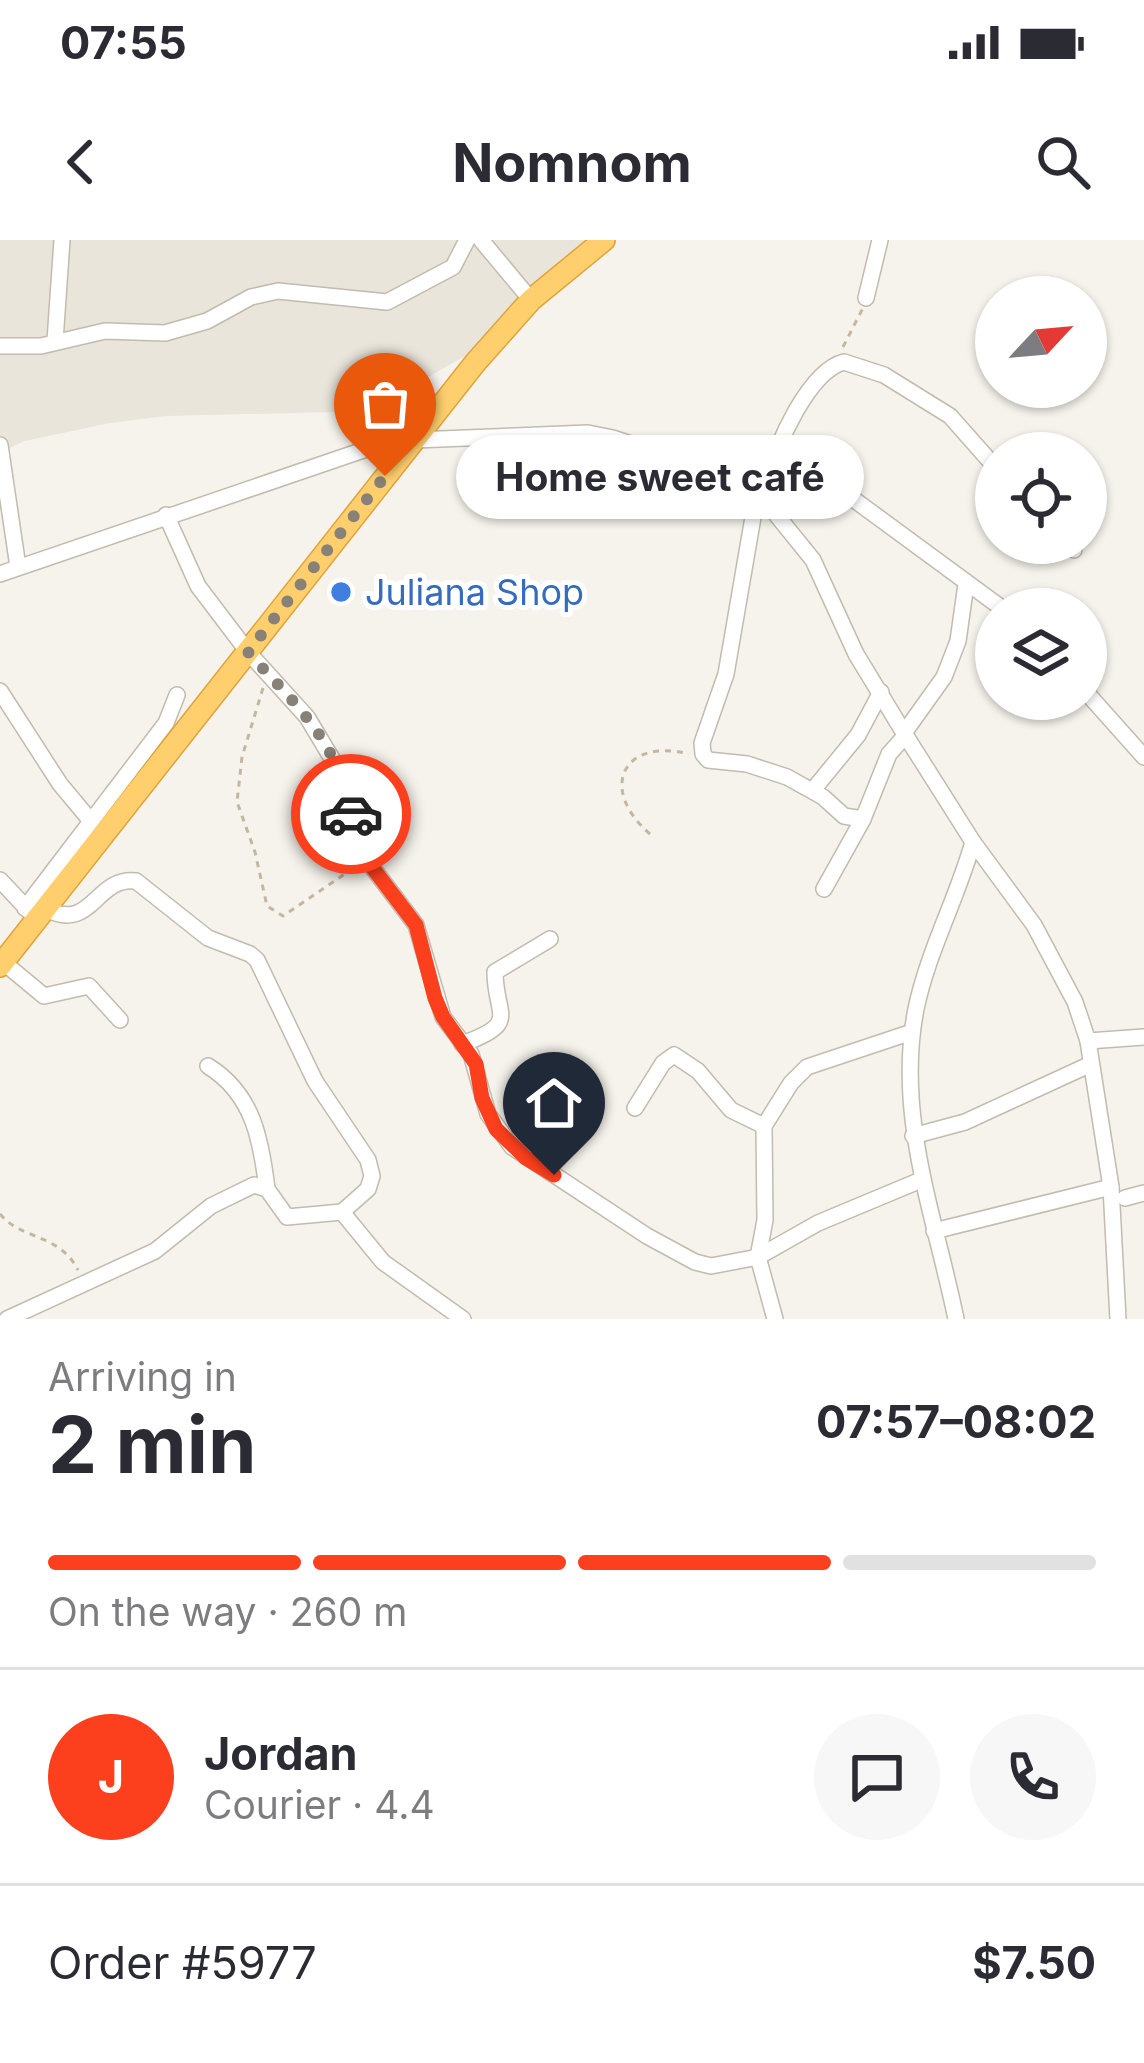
<!DOCTYPE html>
<meta charset="utf-8">
<style>
:root{--surface:#fff;--page:#f7f7f7;--text:#2b2b33;--muted:#7c7c81;--line:#e1e1e2;--accent:#fc3f1d}
body{margin:0;font-family:Inter,sans-serif;background:var(--page);color:var(--text);height:100vh;display:flex;flex-direction:column;font-size:45px;white-space:nowrap}
*{box-sizing:border-box;margin:0}
p{font-size:39px;color:var(--muted)}
.icon{flex:none;width:66px;height:66px;fill:none;stroke:currentColor;stroke-width:2;stroke-linecap:round;stroke-linejoin:round}
.map{position:relative;height:1079px;overflow:hidden}
.panel{display:flex;flex-direction:column;background:var(--surface);flex:1}
.panel>*{flex:none}
.needle{width:78px;rotate:64deg}
.tools{position:absolute;left:975px;top:36px;display:grid;gap:24px}
.tools a{display:grid;place-items:center;width:132px;height:132px;border-radius:50%;background:var(--surface);box-shadow:0 3px 9px #0004;font-size:60px}
.pin{position:absolute;display:grid;place-items:center;width:102px;height:102px;color:#fff;margin:-123px -51px;border-radius:50% 50% 50% 0;rotate:-45deg;box-shadow:0 0 12px #0007}
.pin .icon{rotate:45deg}
.courier{position:absolute;display:grid;place-items:center;width:120px;height:120px;margin:-60px;border:9px solid #fc3f1d;border-radius:50%;background:#fff;color:#222;box-shadow:0 3px 15px #0007}
.bubble{position:absolute;height:84px;border-radius:42px;background:var(--surface);box-shadow:0 3px 9px #0004;font-size:39px;font-weight:700;line-height:84px;text-align:center}
.overview em{font-style:normal;font-weight:700}
.overview div{display:flex;flex-direction:column-reverse}
.overview{display:flex;align-items:center;justify-content:space-between;height:204px;padding:0 48px}
h1{font-size:78px;font-weight:700;line-height:90px}
.bar{display:grid;grid-template-columns:repeat(4,1fr);gap:18px 12px;align-content:center;height:144px;padding:0 48px}
.bar i{height:15px;border-radius:9px;background:var(--line)}
.bar .on{background:var(--accent)}
.bar p{grid-column:span 4}
.line{display:flex;align-items:center;gap:30px;padding:0 48px;border-top:3px solid var(--line)}
.line div{flex:1}
.round{display:grid;place-items:center;flex:none;width:126px;height:126px;border-radius:63px;background:var(--page)}
.status{display:flex;justify-content:space-between;align-items:center;height:84px;padding:0 60px;background:var(--surface);direction:ltr}
.status svg{height:33px;fill:currentColor}
header{display:flex;justify-content:space-between;align-items:center;height:156px;padding:0 48px;background:var(--surface);font-size:54px;font-weight:700}
.map>svg:first-child{display:block}
.residential{fill:#eae5da}
.lines{fill:none;stroke-linecap:round;stroke-linejoin:round}
.minor-casing{stroke:#c2bbae;stroke-width:18}
.highway-casing{stroke:#e0a43c;stroke-width:24}
.path{stroke:#c4b79f;stroke-width:3;stroke-dasharray:6 6;stroke-linecap:butt}
.minor{stroke:#fff;stroke-width:15}
.highway{stroke:#ffcf6e;stroke-width:21}
.done{stroke:#878178;stroke-width:12;stroke-dasharray:0 21.6}
.route{stroke:#fc3f1d;stroke-width:15}
.shop-dot{fill:#3f7fe0;stroke:#fff;stroke-width:4.5}
.labels{text-anchor:middle;stroke-width:10;stroke-linejoin:round;paint-order:stroke}
.shop-label{font-size:36px;fill:#366cbe;stroke:#fff;text-anchor:start}
</style>
<div class="status"><b>07:55</b><svg viewBox="0 0 49 12"><path d="M0 12V9h3v3zM5 12V6h3v6zM10 12V3h3v9zM15 12V0h3v12zM26 1h20v11H26zM47 4h2v5h-2z"/></svg></div>
<header><svg class="icon" aria-label="back" viewBox="0 0 24 24"><path d="M15 5l-7 7 7 7"/></svg>Nomnom<svg class="icon" aria-label="search" viewBox="0 0 24 24"><circle cx="10" cy="10" r="6"/><path d="M15 15l6 6"/></svg></header>
<div class="map">
<svg width="1144" height="1079" viewBox="0 0 1144 1079">
<rect width="100%" height="100%" fill="#f6f3ec"/>
<path class="residential" d="M0,0H597L544,42L467,115L400,153L335,172L166,176L110,183L25,201L0,212Z"/>
<g class="lines">
<defs>
<g id="minor">
<path d="M481,0L531,60"/>
<path d="M866,58L880,0"/>
<path d="M55,101L62,0"/>
<path d="M0,106H41L105,91L165,93L207,81L251,57L278,51L387,62L453,27L467,0"/>
<path d="M0,205L18,327"/>
<path d="M768,238C776,205 809,131 844,122L884,135L950,176L996,228"/>
<path d="M740,240L800,241L856,261L1003,369"/>
<path d="M757,254L726,434L702,503L703,514L708,520L747,524L787,537L823,557L844,576L863,579"/>
<path d="M166,275L198,346L248,412L307,477L337,527L366,619L416,685L443,777L471,814L488,874L512,907L647,996L695,1022L711,1026L758,1017L818,983L921,940"/>
<path d="M1068,303L1074,310"/>
<path d="M0,334L390,201L588,193L613,198L740,240L766,262L813,320L856,414L904,493L973,602L1034,685L1075,762L1088,801L1111,947L1118,1079"/>
<path d="M0,451L60,544L90,580"/>
<path d="M1086,452L1144,517"/>
<path d="M904,493L944,437L958,401L966,344"/>
<path d="M813,550L858,495L881,452"/>
<path d="M0,640L31,673"/>
<path d="M824,649L863,579L889,514L905,496"/>
<path d="M25,668L166,483L177,455"/>
<path d="M46,669C93,693 95,636 136,641L208,698L250,714L257,720L315,841L368,920L372,936L368,949L342,972"/>
<path d="M3,722L44,756L89,746L120,780"/>
<path d="M1088,801L1144,797"/>
<path d="M462,804C521,783 495,776 495,732L550,699"/>
<path d="M208,826C253,854 261,899 267,949"/>
<path d="M635,868L663,823L674,815L698,831L731,870L764,886"/>
<path d="M913,896L965,882L1091,824"/>
<path d="M1125,958L1144,953"/>
<path d="M934,991L1111,947"/>
<path d="M7,1079L155,1011L211,966L254,945L267,949L287,977L342,972L383,1022L463,1079"/>
<path d="M775,1079L758,1017L765,980L764,886L791,843L807,827L912,792"/>
<path d="M956,1079C935,976 895,875 916,769C928,711 957,659 973,602"/>
</g>
<path id="highway" d="M0,726L475,123L531,60L604,0"/>
</defs>
<use href="#minor" class="minor-casing"/>
<use href="#highway" class="highway-casing"/>
<g class="path">
<path d="M843,107L863,68"/>
<path d="M263,448L242,517L237,562L255,612L267,666L283,676L355,627"/>
<path d="M650,594C597,548 624,497 689,514"/>
<path d="M0,974C21,1000 59,993 78,1030"/>
</g>
<use href="#minor" class="minor"/>
<use href="#highway" class="highway"/>
</g>
<g class="lines">
<path class="done" d="M351,574C346,559 343,542 337,528C319,483 280,448 248,412L385,236"/>
<path class="route" d="M351,574L366,619L416,685L435,758L443,777L476,824L482,858L496,889L526,918L554,935"/>
</g>
<circle class="shop-dot" cx="341" cy="352" r="12"/>
<g class="labels">
<g class="shop-label">
<text x="365" y="365">Juliana Shop</text>
</g>
</g>
</svg>
<div class="tools">
<a><svg class="needle" viewBox="-14 -14 28 28"><path d="M0-13l5 13h-10z" fill="#e53935"/><path d="M0 13l5-13h-10z" fill="#7c7c81"/></svg></a>
<a><svg class="icon" aria-label="locate" viewBox="0 0 24 24"><circle cx="12" cy="12" r="6"/><path d="M12 2v4M12 18v4M2 12h4M18 12h4"/></svg></a>
<a><svg class="icon" aria-label="layers" viewBox="0 0 24 24"><path d="M12 4l9 5-9 5-9-5zM3 14l9 5 9-5"/></svg></a>
</div>
<div class="pin" style="left:385px;top:236px;background:#ea580c"><svg class="icon" aria-label="bag" viewBox="0 0 24 24"><path d="M5 8h14l-1 12H6zM9 8a3 3 0 0 1 6 0"/></svg></div>
<div class="pin" style="left:554px;top:935px;background:#1f2937"><svg class="icon" aria-label="home" viewBox="0 0 24 24"><path d="M3 11l9-7 9 7M6 9v11h12V9"/></svg></div>
<div class="courier" style="left:351px;top:574px"><svg class="icon" aria-label="car" viewBox="0 0 24 24"><path d="M5 17H2v-5l4-1 3-4h7l3 4 3 1v5h-3M9 17h6M6 11h13"/><circle cx="7" cy="17" r="2"/><circle cx="17" cy="17" r="2"/></svg></div>
<div class="bubble" style="left:456px;top:195px;width:408px">Home sweet café</div>
</div>
<section class="panel">
<div class="overview"><div><h1>2 min</h1><p>Arriving in</p></div><em>07:57–08:02</em></div>
<div class="bar"><i class="on"></i><i class="on"></i><i class="on"></i><i></i><p>On the way · 260 m</p></div>
<div class="line" style="height:216px"><b class="round" style="background:var(--accent);color:#fff">J</b><div><b>Jordan</b><p>Courier · 4.4</p></div><a class="round"><svg class="icon" aria-label="chat" viewBox="0 0 24 24"><path d="M4 5h16v11H9l-5 4z"/></svg></a><a class="round"><svg class="icon" aria-label="phone" viewBox="0 0 24 24"><path d="M5 4h4l2 5-3 2q2 4 5 5l2-3 5 2v4C11 20 4 13 5 4z"/></svg></a></div>
<div class="line" style="height:156px"><div>Order #5977</div><b>$7.50</b></div>
</section>
